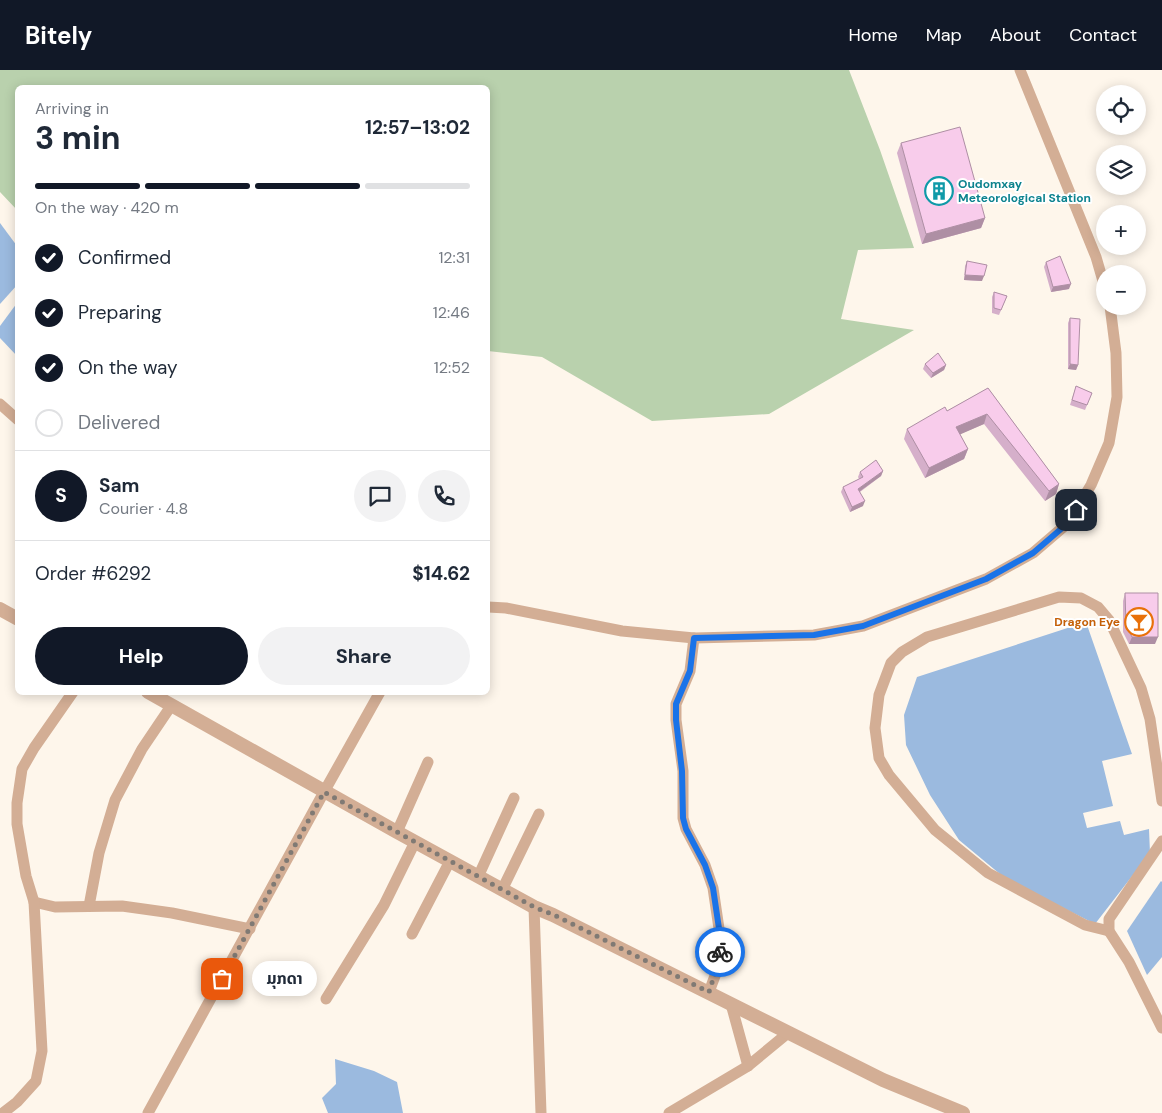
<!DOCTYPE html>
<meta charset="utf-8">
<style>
:root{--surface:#fff;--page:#f2f2f3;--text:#1f2937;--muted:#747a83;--line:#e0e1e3;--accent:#111827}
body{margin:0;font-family:"DM Sans","Noto Sans Lao",sans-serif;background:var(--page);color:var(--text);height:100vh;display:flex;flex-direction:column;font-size:19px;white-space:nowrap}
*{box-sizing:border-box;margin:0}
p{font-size:16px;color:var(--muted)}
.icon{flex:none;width:28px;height:28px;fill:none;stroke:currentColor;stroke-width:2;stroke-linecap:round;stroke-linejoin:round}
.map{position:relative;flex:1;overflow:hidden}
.side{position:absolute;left:15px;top:15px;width:475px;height:610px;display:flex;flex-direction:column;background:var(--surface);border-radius:8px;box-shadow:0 2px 12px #0003}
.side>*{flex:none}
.buttons{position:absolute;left:1096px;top:15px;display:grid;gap:10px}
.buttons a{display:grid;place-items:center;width:50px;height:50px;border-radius:50%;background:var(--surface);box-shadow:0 2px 12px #0003;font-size:25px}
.pin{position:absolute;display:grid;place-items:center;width:42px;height:42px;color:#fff;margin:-21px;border-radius:10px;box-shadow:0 2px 8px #0006}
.courier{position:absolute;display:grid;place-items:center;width:50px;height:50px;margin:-25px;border:4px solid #1a73e8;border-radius:50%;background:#fff;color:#222;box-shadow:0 1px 6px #0007}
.bubble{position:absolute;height:35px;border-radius:18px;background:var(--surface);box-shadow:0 2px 12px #0003;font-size:16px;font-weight:700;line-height:35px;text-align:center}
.summary em{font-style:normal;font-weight:700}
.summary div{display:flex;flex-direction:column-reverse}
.summary{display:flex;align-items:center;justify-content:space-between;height:85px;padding:0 20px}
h1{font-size:32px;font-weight:700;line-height:38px}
.bar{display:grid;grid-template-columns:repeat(4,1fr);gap:8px 5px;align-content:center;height:60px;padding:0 20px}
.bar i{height:6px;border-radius:4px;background:var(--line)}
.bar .selected{background:var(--accent)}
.bar p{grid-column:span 4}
.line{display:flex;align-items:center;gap:12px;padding:0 20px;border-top:1px solid var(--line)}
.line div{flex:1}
.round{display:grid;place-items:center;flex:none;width:52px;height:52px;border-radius:26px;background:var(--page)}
ol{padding:0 20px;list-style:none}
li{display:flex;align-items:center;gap:15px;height:55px}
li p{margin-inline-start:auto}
li .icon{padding:5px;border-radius:50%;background:var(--accent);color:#fff;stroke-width:4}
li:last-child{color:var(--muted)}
li i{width:28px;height:28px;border:2px solid var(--line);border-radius:50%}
.button{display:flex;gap:10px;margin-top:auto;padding:10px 20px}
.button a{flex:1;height:58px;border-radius:30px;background:var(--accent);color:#fff;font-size:20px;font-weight:700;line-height:58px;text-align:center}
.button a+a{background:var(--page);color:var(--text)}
header{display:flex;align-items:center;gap:30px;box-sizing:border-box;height:70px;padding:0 25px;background:var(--accent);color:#fff}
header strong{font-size:24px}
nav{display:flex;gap:28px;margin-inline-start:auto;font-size:18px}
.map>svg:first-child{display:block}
.green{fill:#b9d1ad}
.water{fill:#9bbadf}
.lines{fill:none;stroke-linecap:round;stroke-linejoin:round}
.minor{stroke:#d3ae95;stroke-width:11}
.tertiary{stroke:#d3ae95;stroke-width:14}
.wall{fill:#d5afca}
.shaded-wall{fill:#ae8fa4}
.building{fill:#f8cceb;stroke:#ae8fa4}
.done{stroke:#807a74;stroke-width:5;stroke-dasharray:0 9}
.route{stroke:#1a73e8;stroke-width:6}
.labels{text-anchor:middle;stroke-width:4;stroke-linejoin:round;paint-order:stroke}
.culture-label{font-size:12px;font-weight:bold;fill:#0d838f;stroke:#fff;text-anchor:start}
.food-label{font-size:12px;font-weight:bold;fill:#c56008;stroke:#fff;text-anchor:end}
</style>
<header>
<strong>Bitely</strong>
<nav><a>Home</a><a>Map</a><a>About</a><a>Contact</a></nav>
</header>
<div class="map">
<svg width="1162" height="1043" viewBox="0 0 1162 1043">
<rect width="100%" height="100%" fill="#fef6eb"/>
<path class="green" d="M0,0H849L880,80L914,178L858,180L841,249L914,260L769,344L652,351L542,287L488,281V18H18L17,140L0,122Z"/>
<g class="water">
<path d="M0,153L17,176L18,214L0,234Z"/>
<path d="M17,233V286L0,268V256Z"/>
<path d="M1086,552L1132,684L1102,691L1113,736L1083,743L1087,758L1120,751L1124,765L1149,759L1150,783L1095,854L1006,809L959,770L930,725L906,675L904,645L917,607Z"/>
<path d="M1161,811L1162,812V887L1147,905L1127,861Z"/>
<path d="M335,989L374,1001L397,1012L403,1043H328L322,1028L336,1014Z"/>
</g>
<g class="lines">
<g class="minor">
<path d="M1020,0L1096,187L1105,218"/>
<path d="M0,334L18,350"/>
<path d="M488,537L506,538L622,561L694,568L814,565L863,556L986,509L1033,483L1068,453L1091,415L1109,373L1117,327L1116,283L1110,236"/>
<path d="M694,568L690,601L676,634V650L683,701V748L686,759L705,795L713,818L721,872L719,895L709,922"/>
<path d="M397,762L428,692"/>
<path d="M1162,771L1109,849V861L1129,892L1162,958"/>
<path d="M478,807L514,728"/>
<path d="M502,820L539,744"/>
<path d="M34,832L55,837L122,836L172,843L250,859"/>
<path d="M89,836L99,783L115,730L142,679L171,636"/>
<path d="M534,837L541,1043"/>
<path d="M1109,861L1085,855L988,803L935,760L889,705L879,688L875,658L879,625L891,593L902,582L927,567L1059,527L1081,528L1098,537L1109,550L1141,618L1150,649L1162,731"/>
<path d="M412,864L450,791"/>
<path d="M326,929L384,835L415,772"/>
<path d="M731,934L748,996"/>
<path d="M3,1043L17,1032L36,1011L42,981L34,832L26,806L17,754V733L22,699L34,678L73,622"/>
<path d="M148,1043L324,722L380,622"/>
<path d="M669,1043L748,996L788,963"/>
</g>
<g class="tertiary">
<path d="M0,539L18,549"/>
<path d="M148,622L397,762L534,837L553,845L883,1010L963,1043"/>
</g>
</g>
<g class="wall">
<path d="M901,73L985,148L981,158L922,174L897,83Z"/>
<path d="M967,191L982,211L964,210L965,196Z"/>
<path d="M1046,192L1069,219L1051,222L1044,197Z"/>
<path d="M994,222L1007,226L999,245L992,243V227Z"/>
<path d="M1070,248L1078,295L1076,300L1068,299V253Z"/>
<path d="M925,294L946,295L944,300L931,308L923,299Z"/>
<path d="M1076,316L1092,323L1085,340L1070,335Z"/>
<path d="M988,318L1059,414L1056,424L1045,431L984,354L960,364L968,379L964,389L925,408L904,369L907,359L947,341Z"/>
<path d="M883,401L881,406L860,422L863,436L850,442L841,422L843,417L859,409L858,407L860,402Z"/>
<path d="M1125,523L1155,574H1129L1123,562V531Z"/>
</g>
<g class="shaded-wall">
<path d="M985,148L981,158L922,174L926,164Z"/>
<path d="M965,205L984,206L982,211L964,210Z"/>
<path d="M1071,214L1069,219L1051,222L1053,217Z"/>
<path d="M1070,294L1078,295L1076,300L1068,299Z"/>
<path d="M946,295L944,300L931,308L933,303Z"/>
<path d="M987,344L984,354L952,368L956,357Z"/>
<path d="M968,379L964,389L925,408L929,398Z"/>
<path d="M883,401L881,406L856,424L858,419Z"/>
<path d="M1059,414L1056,424L1045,431L1049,421Z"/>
<path d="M865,431L863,436L850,442L852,437Z"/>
<path d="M1132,567H1158L1155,574H1129Z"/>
</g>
<g class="building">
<path d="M960,57L985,148L926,164L901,73Z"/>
<path d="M1060,186L1071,214L1053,217L1046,192Z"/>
<path d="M967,191L987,195L984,206L965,205Z"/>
<path d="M994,222L1007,226L1001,240L994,238Z"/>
<path d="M1070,248L1080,249L1078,295L1070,294Z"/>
<path d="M938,283L946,295L933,303L925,294Z"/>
<path d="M1076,316L1092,323L1087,335L1072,330Z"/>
<path d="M988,318L1059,414L1049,421L987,344L956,357L968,379L929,398L907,359L945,337L947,341Z"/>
<path d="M876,390L883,401L858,419L865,431L852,437L843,417L863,407L860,402Z"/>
<path d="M1125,523H1158V567H1132L1126,555Z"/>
</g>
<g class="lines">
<path class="done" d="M222,909L324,722L534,837L554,845L709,922L718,894L720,882"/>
<path class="route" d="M720,882L721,872L713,818L705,795L686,759L683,748L682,701L676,650V634L690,601L694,568L814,565L863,556L986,509L1033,483L1068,453L1076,440"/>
</g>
<defs>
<symbol id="building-ring" viewBox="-11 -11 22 22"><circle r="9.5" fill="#fff" stroke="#0f9aa8" stroke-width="1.5"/><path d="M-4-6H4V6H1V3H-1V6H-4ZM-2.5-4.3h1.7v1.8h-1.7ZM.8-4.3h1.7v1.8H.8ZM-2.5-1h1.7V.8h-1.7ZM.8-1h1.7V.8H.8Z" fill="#0f9aa8"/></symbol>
<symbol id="bar-ring" viewBox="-11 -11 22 22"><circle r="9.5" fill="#fff" stroke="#e8710a" stroke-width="1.5"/><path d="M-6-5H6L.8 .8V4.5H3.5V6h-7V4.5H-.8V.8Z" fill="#e8710a"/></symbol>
</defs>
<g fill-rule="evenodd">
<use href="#building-ring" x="923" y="105" width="32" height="32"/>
<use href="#bar-ring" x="1123" y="536" width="32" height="32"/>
</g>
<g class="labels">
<g class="culture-label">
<text x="958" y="118">Oudomxay<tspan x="958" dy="14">Meteorological Station</tspan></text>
</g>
<g class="food-label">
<text x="1120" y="556">Dragon Eye</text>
</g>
</g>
</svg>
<div class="buttons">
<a><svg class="icon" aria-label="locate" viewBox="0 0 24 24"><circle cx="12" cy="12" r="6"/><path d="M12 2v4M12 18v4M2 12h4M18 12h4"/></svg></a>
<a><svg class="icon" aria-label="layers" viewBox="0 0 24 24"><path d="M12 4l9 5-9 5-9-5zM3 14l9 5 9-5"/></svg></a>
<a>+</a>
<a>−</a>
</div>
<div class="pin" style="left:222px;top:909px;background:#ea580c"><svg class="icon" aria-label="bag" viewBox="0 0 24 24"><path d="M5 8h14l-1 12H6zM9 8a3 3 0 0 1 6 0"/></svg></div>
<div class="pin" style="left:1076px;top:440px;background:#1f2937"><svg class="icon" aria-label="home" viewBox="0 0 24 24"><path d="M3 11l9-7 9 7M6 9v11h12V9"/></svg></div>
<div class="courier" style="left:720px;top:882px"><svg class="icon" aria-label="bike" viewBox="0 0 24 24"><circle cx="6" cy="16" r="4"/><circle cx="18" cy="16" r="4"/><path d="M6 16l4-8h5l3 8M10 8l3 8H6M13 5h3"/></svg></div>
<div class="bubble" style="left:252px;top:891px;width:65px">ມຸກດາ</div>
<section class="side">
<div class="summary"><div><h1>3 min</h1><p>Arriving in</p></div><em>12:57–13:02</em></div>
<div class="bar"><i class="selected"></i><i class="selected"></i><i class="selected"></i><i></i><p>On the way · 420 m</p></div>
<ol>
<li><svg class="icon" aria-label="check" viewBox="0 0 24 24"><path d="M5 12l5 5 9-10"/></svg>Confirmed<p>12:31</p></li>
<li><svg class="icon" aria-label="check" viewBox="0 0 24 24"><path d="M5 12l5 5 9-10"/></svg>Preparing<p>12:46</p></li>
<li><svg class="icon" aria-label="check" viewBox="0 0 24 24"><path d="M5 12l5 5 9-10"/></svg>On the way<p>12:52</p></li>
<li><i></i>Delivered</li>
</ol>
<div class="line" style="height:90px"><b class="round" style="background:var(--accent);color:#fff">S</b><div><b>Sam</b><p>Courier · 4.8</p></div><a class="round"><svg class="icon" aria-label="chat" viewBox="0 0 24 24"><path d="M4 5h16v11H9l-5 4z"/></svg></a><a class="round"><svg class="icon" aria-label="phone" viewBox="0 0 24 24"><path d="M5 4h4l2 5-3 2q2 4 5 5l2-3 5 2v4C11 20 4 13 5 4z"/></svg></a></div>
<div class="line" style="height:65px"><div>Order #6292</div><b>$14.62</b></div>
<div class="button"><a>Help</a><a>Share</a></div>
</section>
</div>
